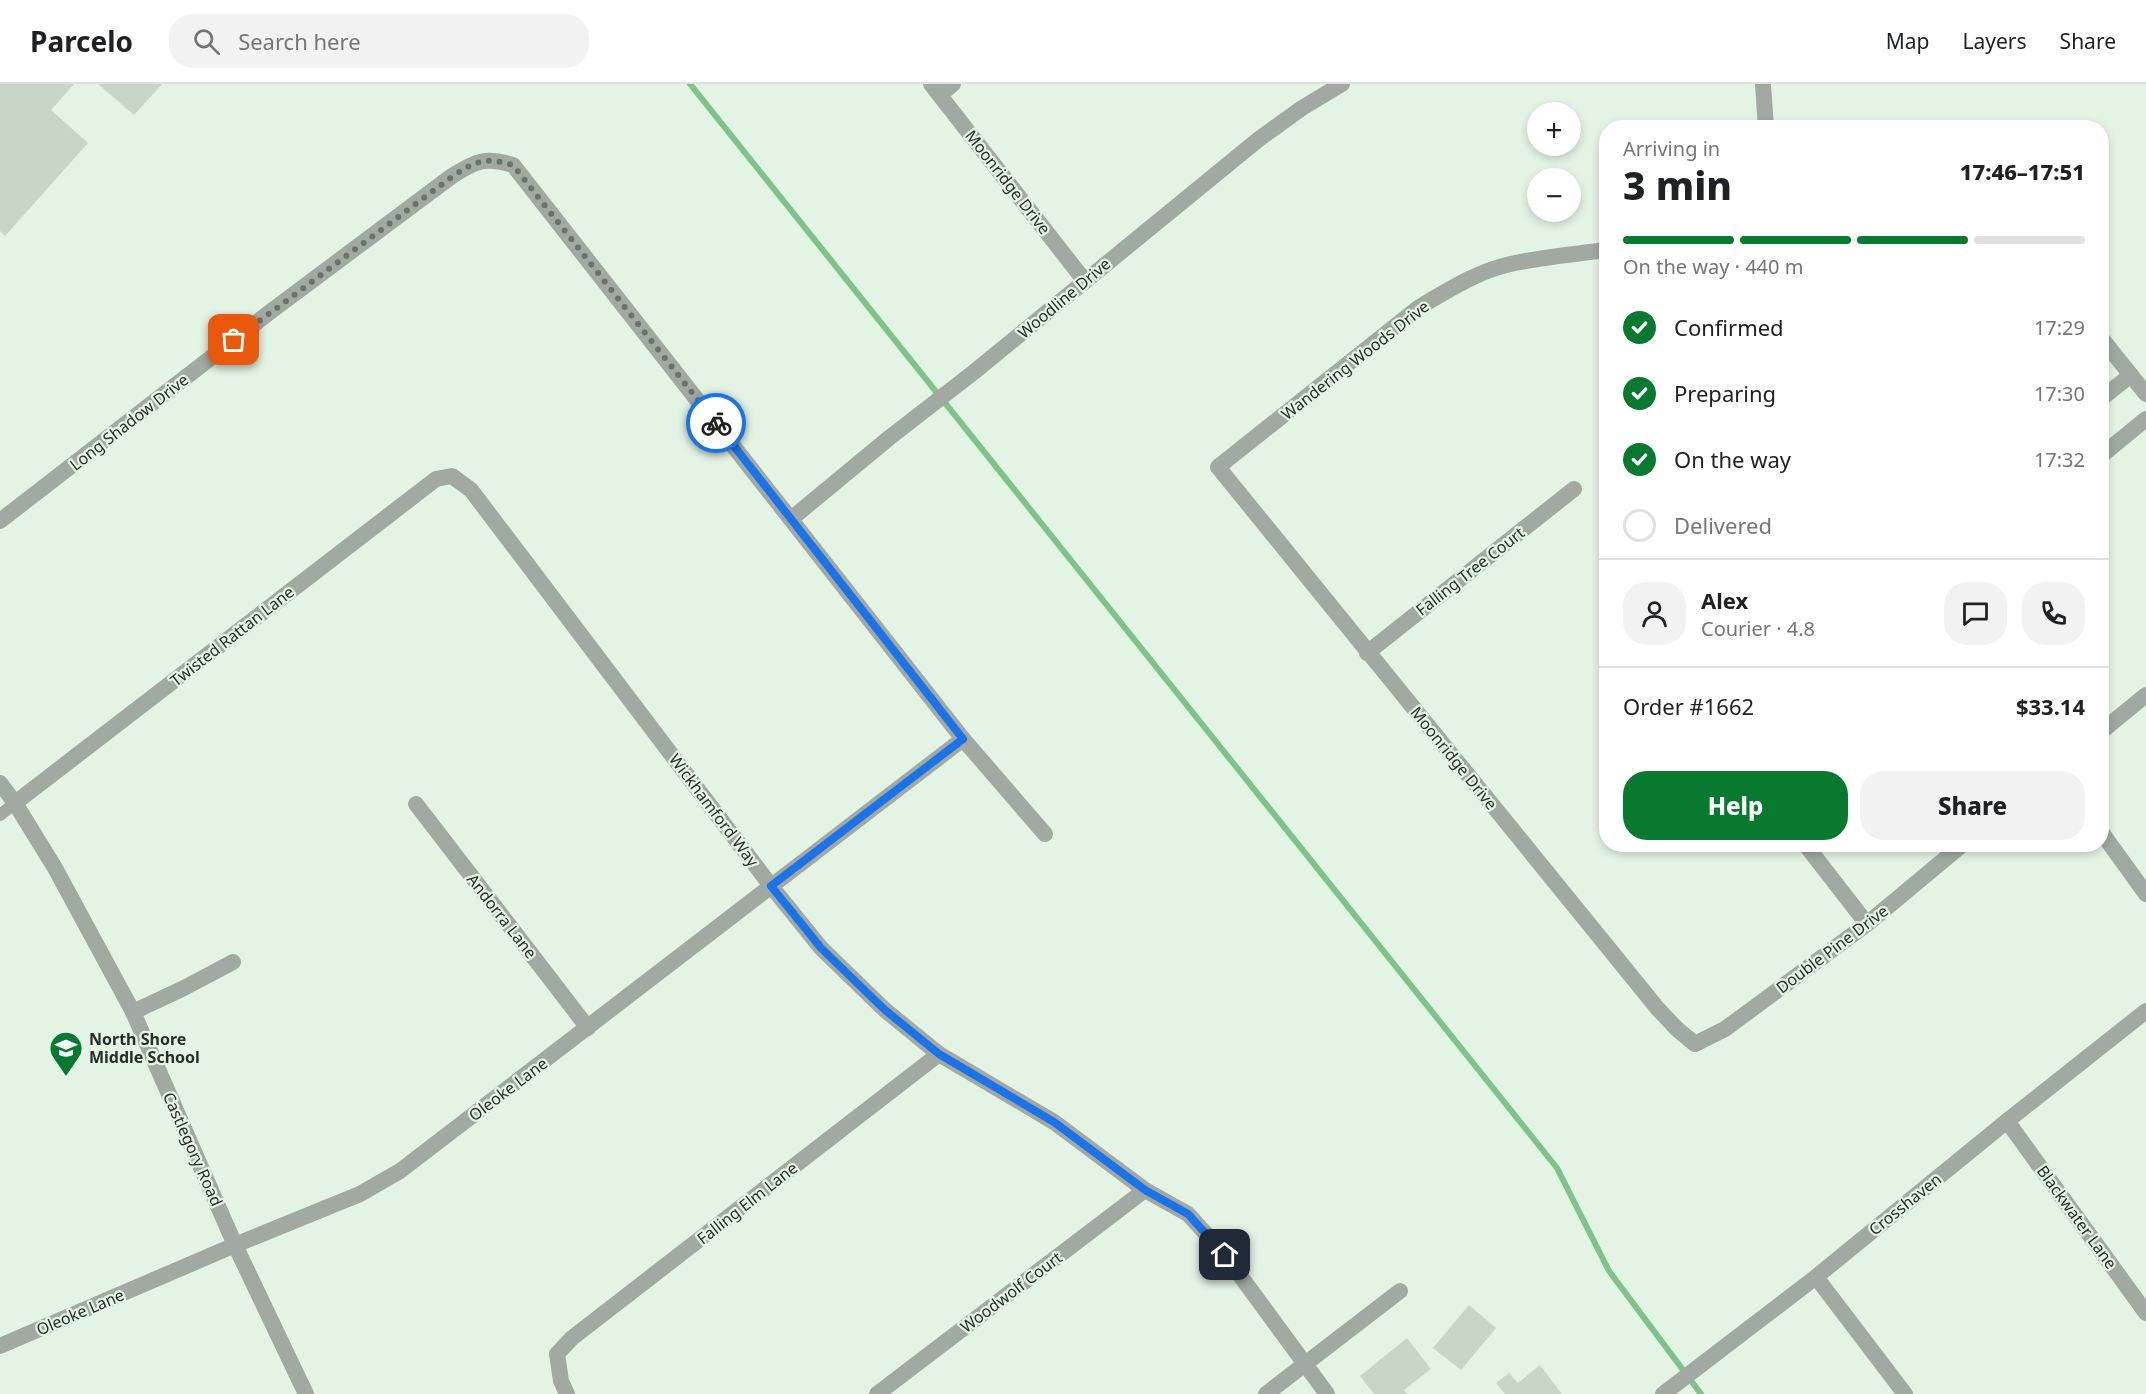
<!DOCTYPE html>
<meta charset="utf-8">
<style>
:root{--surface:#fff;--page:#f2f2f2;--text:#202124;--muted:#757577;--line:#e0e0e0;--accent:#087a2f}
body{margin:0;font-family:"Noto Sans",sans-serif;background:var(--page);color:var(--text);height:100vh;display:flex;flex-direction:column;font-size:22px;white-space:nowrap}
*{box-sizing:border-box;margin:0}
p{font-size:20px;color:var(--muted)}
.icon{flex:none;width:33px;height:33px;fill:none;stroke:currentColor;stroke-width:2;stroke-linecap:round;stroke-linejoin:round}
.map{position:relative;flex:1;overflow:hidden}
.side{position:absolute;left:1599px;top:36px;width:510px;height:732px;display:flex;flex-direction:column;background:var(--surface);border-radius:24px;box-shadow:0 3px 9px #0003}
.side>*{flex:none}
.buttons{position:absolute;left:1527px;top:18px;display:grid;gap:12px}
.buttons a{display:grid;place-items:center;width:54px;height:54px;border-radius:50%;background:var(--surface);box-shadow:0 3px 9px #0003;font-size:30px}
.pin{position:absolute;display:grid;place-items:center;width:51px;height:51px;color:#fff;margin:-26px;border-radius:12px;box-shadow:0 3px 9px #0006}
.courier{position:absolute;display:grid;place-items:center;width:60px;height:60px;margin:-30px;border:4px solid #1a73e8;border-radius:50%;background:#fff;color:#222;box-shadow:0 2px 8px #0007}
.head em{font-style:normal;font-weight:800}
.head div{display:flex;flex-direction:column-reverse}
.head{display:flex;align-items:center;justify-content:space-between;height:102px;padding:0 24px}
h1{font-size:39px;font-weight:800;line-height:45px}
.bar{display:grid;grid-template-columns:repeat(4,1fr);gap:9px 6px;align-content:center;height:72px;padding:0 24px}
.bar i{height:8px;border-radius:4px;background:var(--line)}
.bar .selected{background:var(--accent)}
.bar p{grid-column:span 4}
.line{display:flex;align-items:center;gap:15px;padding:0 24px;border-top:2px solid var(--line)}
.line div{flex:1}
.round{display:grid;place-items:center;flex:none;width:63px;height:63px;border-radius:24px;background:var(--page)}
ol{padding:0 24px;list-style:none}
li{display:flex;align-items:center;gap:18px;height:66px}
li p{margin-inline-start:auto}
li .icon{padding:6px;border-radius:50%;background:var(--accent);color:#fff;stroke-width:4}
li:last-child{color:var(--muted)}
li i{width:33px;height:33px;border:3px solid var(--line);border-radius:50%}
.primary-button{display:flex;gap:12px;margin-top:auto;padding:12px 24px}
.primary-button a{flex:1;height:69px;border-radius:24px;background:var(--accent);color:#fff;font-size:24px;font-weight:800;line-height:69px;text-align:center}
.primary-button a+a{background:var(--page);color:var(--text)}
header{display:flex;align-items:center;gap:36px;box-sizing:border-box;height:84px;padding:0 30px;background:var(--surface);border-bottom:2px solid var(--line)}
header strong{font-size:28px}
nav{display:flex;gap:33px;margin-inline-start:auto;font-size:21px}
.search{width:420px;height:54px;background:var(--page);display:flex;align-items:center;gap:15px;box-sizing:border-box;padding:0 21px;border-radius:24px;color:var(--muted);font-size:22px}
.map>svg:first-child{display:block}
.lines{fill:none;stroke-linecap:round;stroke-linejoin:round}
.stream{stroke:#7ec388;stroke-width:6}
.building{fill:#c6d7c8}
.service{stroke:#a2a9a3;stroke-width:12}
.minor{stroke:#a2a9a3;stroke-width:16}
.tertiary{stroke:#a2a9a3;stroke-width:16}
.done{stroke:#697369;stroke-width:6;stroke-dasharray:0 10.8}
.route{stroke:#1a73e8;stroke-width:8}
.labels{text-anchor:middle;stroke-width:4.5;stroke-linejoin:round;paint-order:stroke}
.street-label{font-size:16px;fill:#272d27;stroke:#e3f4e4}
.poi-label{font-size:16px;font-weight:bold;fill:#272d27;stroke:#e3f4e4;text-anchor:start}
</style>
<header>
<strong>Parcelo</strong>
<div class="search"><svg class="icon" aria-label="search" viewBox="0 0 24 24"><circle cx="10" cy="10" r="6"/><path d="M15 15l6 6"/></svg>Search here</div>
<nav><a>Map</a><a>Layers</a><a>Share</a></nav>
</header>
<div class="map">
<svg width="2146" height="1310" viewBox="0 0 2146 1310">
<rect width="100%" height="100%" fill="#e3f4e4"/>
<g class="lines">
<path class="stream" d="M690,0L1557,1084L1609,1187L1701,1310"/>
</g>
<g class="building">
<path d="M0,0H74L51,26L88,59L5,152L0,147Z"/>
<path d="M98,0H162L134,31Z"/>
<path d="M1469,1221L1496,1244L1461,1286L1433,1264Z"/>
<path d="M1407,1254L1431,1285L1404,1306L1407,1310H1374L1360,1292Z"/>
<path d="M1540,1281L1562,1310H1505L1496,1299L1509,1289L1518,1299Z"/>
</g>
<g class="lines">
<path class="service" d="M0,731L15,719"/>
<g class="minor">
<path d="M931,0L1084,196"/>
<path d="M940,11L953,0"/>
<path d="M1606,166C1576,170 1545,173 1515,179C1479,186 1448,206 1418,224L1218,383L1658,925L1677,945L1695,960L1725,945L1867,840L1963,760"/>
<path d="M2102,255L2146,310"/>
<path d="M2102,314L2131,291"/>
<path d="M2102,371L2146,335"/>
<path d="M791,435L889,354L974,288L1259,55L1302,24L1342,0"/>
<path d="M0,437L270,228L452,92C477,76 486,73 513,81L963,655L1045,750"/>
<path d="M1367,569L1574,405"/>
<path d="M2102,647L2146,611"/>
<path d="M0,699L15,719L55,784L133,928L235,1161L306,1310"/>
<path d="M15,719L436,395L452,392L471,406L771,802L821,864L885,926L939,970L1054,1038L1145,1106L1188,1130L1225,1171L1327,1310"/>
<path d="M416,720L588,944"/>
<path d="M1805,760L1867,840"/>
<path d="M133,928L184,904L233,878"/>
<path d="M2007,1037L2146,1229"/>
<path d="M1816,1193L1905,1310"/>
<path d="M0,1262L235,1161L360,1110L400,1087L963,655"/>
<path d="M567,1310L561,1297L557,1270L572,1254L939,970"/>
<path d="M877,1310L1145,1106"/>
<path d="M1266,1310L1400,1207"/>
<path d="M1663,1310L1816,1193L2007,1037L2146,927"/>
</g>
<g class="tertiary">
<path d="M1763,0L1766,44"/>
<path d="M2102,749L2146,810"/>
</g>
</g>
<g class="lines">
<path class="done" d="M234,256L453,92C477,76 486,73 513,81L716,339"/>
<path class="route" d="M716,339L963,655L771,802L821,864L885,926L939,970L1054,1038L1145,1106L1188,1130L1225,1171"/>
</g>
<defs>
<symbol id="school-pin" viewBox="-11 -11 22 30"><path d="M0 17L-7.5 6A9.5 9.5 0 1 1 7.5 6Z" fill="#087a2f" stroke="#e3f4e4"/><path d="M0-5L7-2L0 1L-7-2ZM-4 1L0 2.5L4 1V4Q0 6-4 4Z" fill="#fff"/></symbol>
</defs>
<g fill-rule="evenodd">
<use href="#school-pin" x="47" y="945" width="38" height="52"/>
</g>
<g class="labels">
<g class="street-label">
<text transform="translate(1008 98) rotate(52)" y="6">Moonridge Drive</text>
<text transform="translate(1064 214) rotate(-40)" y="6">Woodline Drive</text>
<text transform="translate(1355 276) rotate(-38)" y="6">Wandering Woods Drive</text>
<text transform="translate(129 338) rotate(-38)" y="6">Long Shadow Drive</text>
<text transform="translate(1470 487) rotate(-38)" y="6">Falling Tree Court</text>
<text transform="translate(232 552) rotate(-38)" y="6">Twisted Rattan Lane</text>
<text transform="translate(1454 674) rotate(51)" y="6">Moonridge Drive</text>
<text transform="translate(714 726) rotate(53)" y="6">Wickhamford Way</text>
<text transform="translate(502 832) rotate(52)" y="6">Andorra Lane</text>
<text transform="translate(1832 865) rotate(-37)" y="6">Double Pine Drive</text>
<text transform="translate(508 1005) rotate(-37)" y="6">Oleoke Lane</text>
<text transform="translate(193 1065) rotate(66)" y="6">Castlegory Road</text>
<text transform="translate(747 1119) rotate(-38)" y="6">Falling Elm Lane</text>
<text transform="translate(1905 1120) rotate(-39)" y="6">Crosshaven</text>
<text transform="translate(2077 1133) rotate(54)" y="6">Blackwater Lane</text>
<text transform="translate(1011 1208) rotate(-37)" y="6">Woodwolf Court</text>
<text transform="translate(80 1228) rotate(-23)" y="6">Oleoke Lane</text>
</g>
<g class="poi-label">
<text x="89" y="961">North Shore<tspan x="89" dy="18">Middle School</tspan></text>
</g>
</g>
</svg>
<div class="buttons">
<a>+</a>
<a>−</a>
</div>
<div class="pin" style="left:234px;top:256px;background:#ea580c"><svg class="icon" aria-label="bag" viewBox="0 0 24 24"><path d="M5 8h14l-1 12H6zM9 8a3 3 0 0 1 6 0"/></svg></div>
<div class="pin" style="left:1225px;top:1171px;background:#1f2937"><svg class="icon" aria-label="home" viewBox="0 0 24 24"><path d="M3 11l9-7 9 7M6 9v11h12V9"/></svg></div>
<div class="courier" style="left:716px;top:339px"><svg class="icon" aria-label="bike" viewBox="0 0 24 24"><circle cx="6" cy="16" r="4"/><circle cx="18" cy="16" r="4"/><path d="M6 16l4-8h5l3 8M10 8l3 8H6M13 5h3"/></svg></div>
<section class="side">
<div class="head"><div><h1>3 min</h1><p>Arriving in</p></div><em>17:46–17:51</em></div>
<div class="bar"><i class="selected"></i><i class="selected"></i><i class="selected"></i><i></i><p>On the way · 440 m</p></div>
<ol>
<li><svg class="icon" aria-label="check" viewBox="0 0 24 24"><path d="M5 12l5 5 9-10"/></svg>Confirmed<p>17:29</p></li>
<li><svg class="icon" aria-label="check" viewBox="0 0 24 24"><path d="M5 12l5 5 9-10"/></svg>Preparing<p>17:30</p></li>
<li><svg class="icon" aria-label="check" viewBox="0 0 24 24"><path d="M5 12l5 5 9-10"/></svg>On the way<p>17:32</p></li>
<li><i></i>Delivered</li>
</ol>
<div class="line" style="height:108px"><a class="round"><svg class="icon" aria-label="person" viewBox="0 0 24 24"><circle cx="12" cy="8" r="4"/><path d="M4 21q1-7 8-7t8 7"/></svg></a><div><b>Alex</b><p>Courier · 4.8</p></div><a class="round"><svg class="icon" aria-label="chat" viewBox="0 0 24 24"><path d="M4 5h16v11H9l-5 4z"/></svg></a><a class="round"><svg class="icon" aria-label="phone" viewBox="0 0 24 24"><path d="M5 4h4l2 5-3 2q2 4 5 5l2-3 5 2v4C11 20 4 13 5 4z"/></svg></a></div>
<div class="line" style="height:78px"><div>Order #1662</div><b>$33.14</b></div>
<div class="primary-button"><a>Help</a><a>Share</a></div>
</section>
</div>
